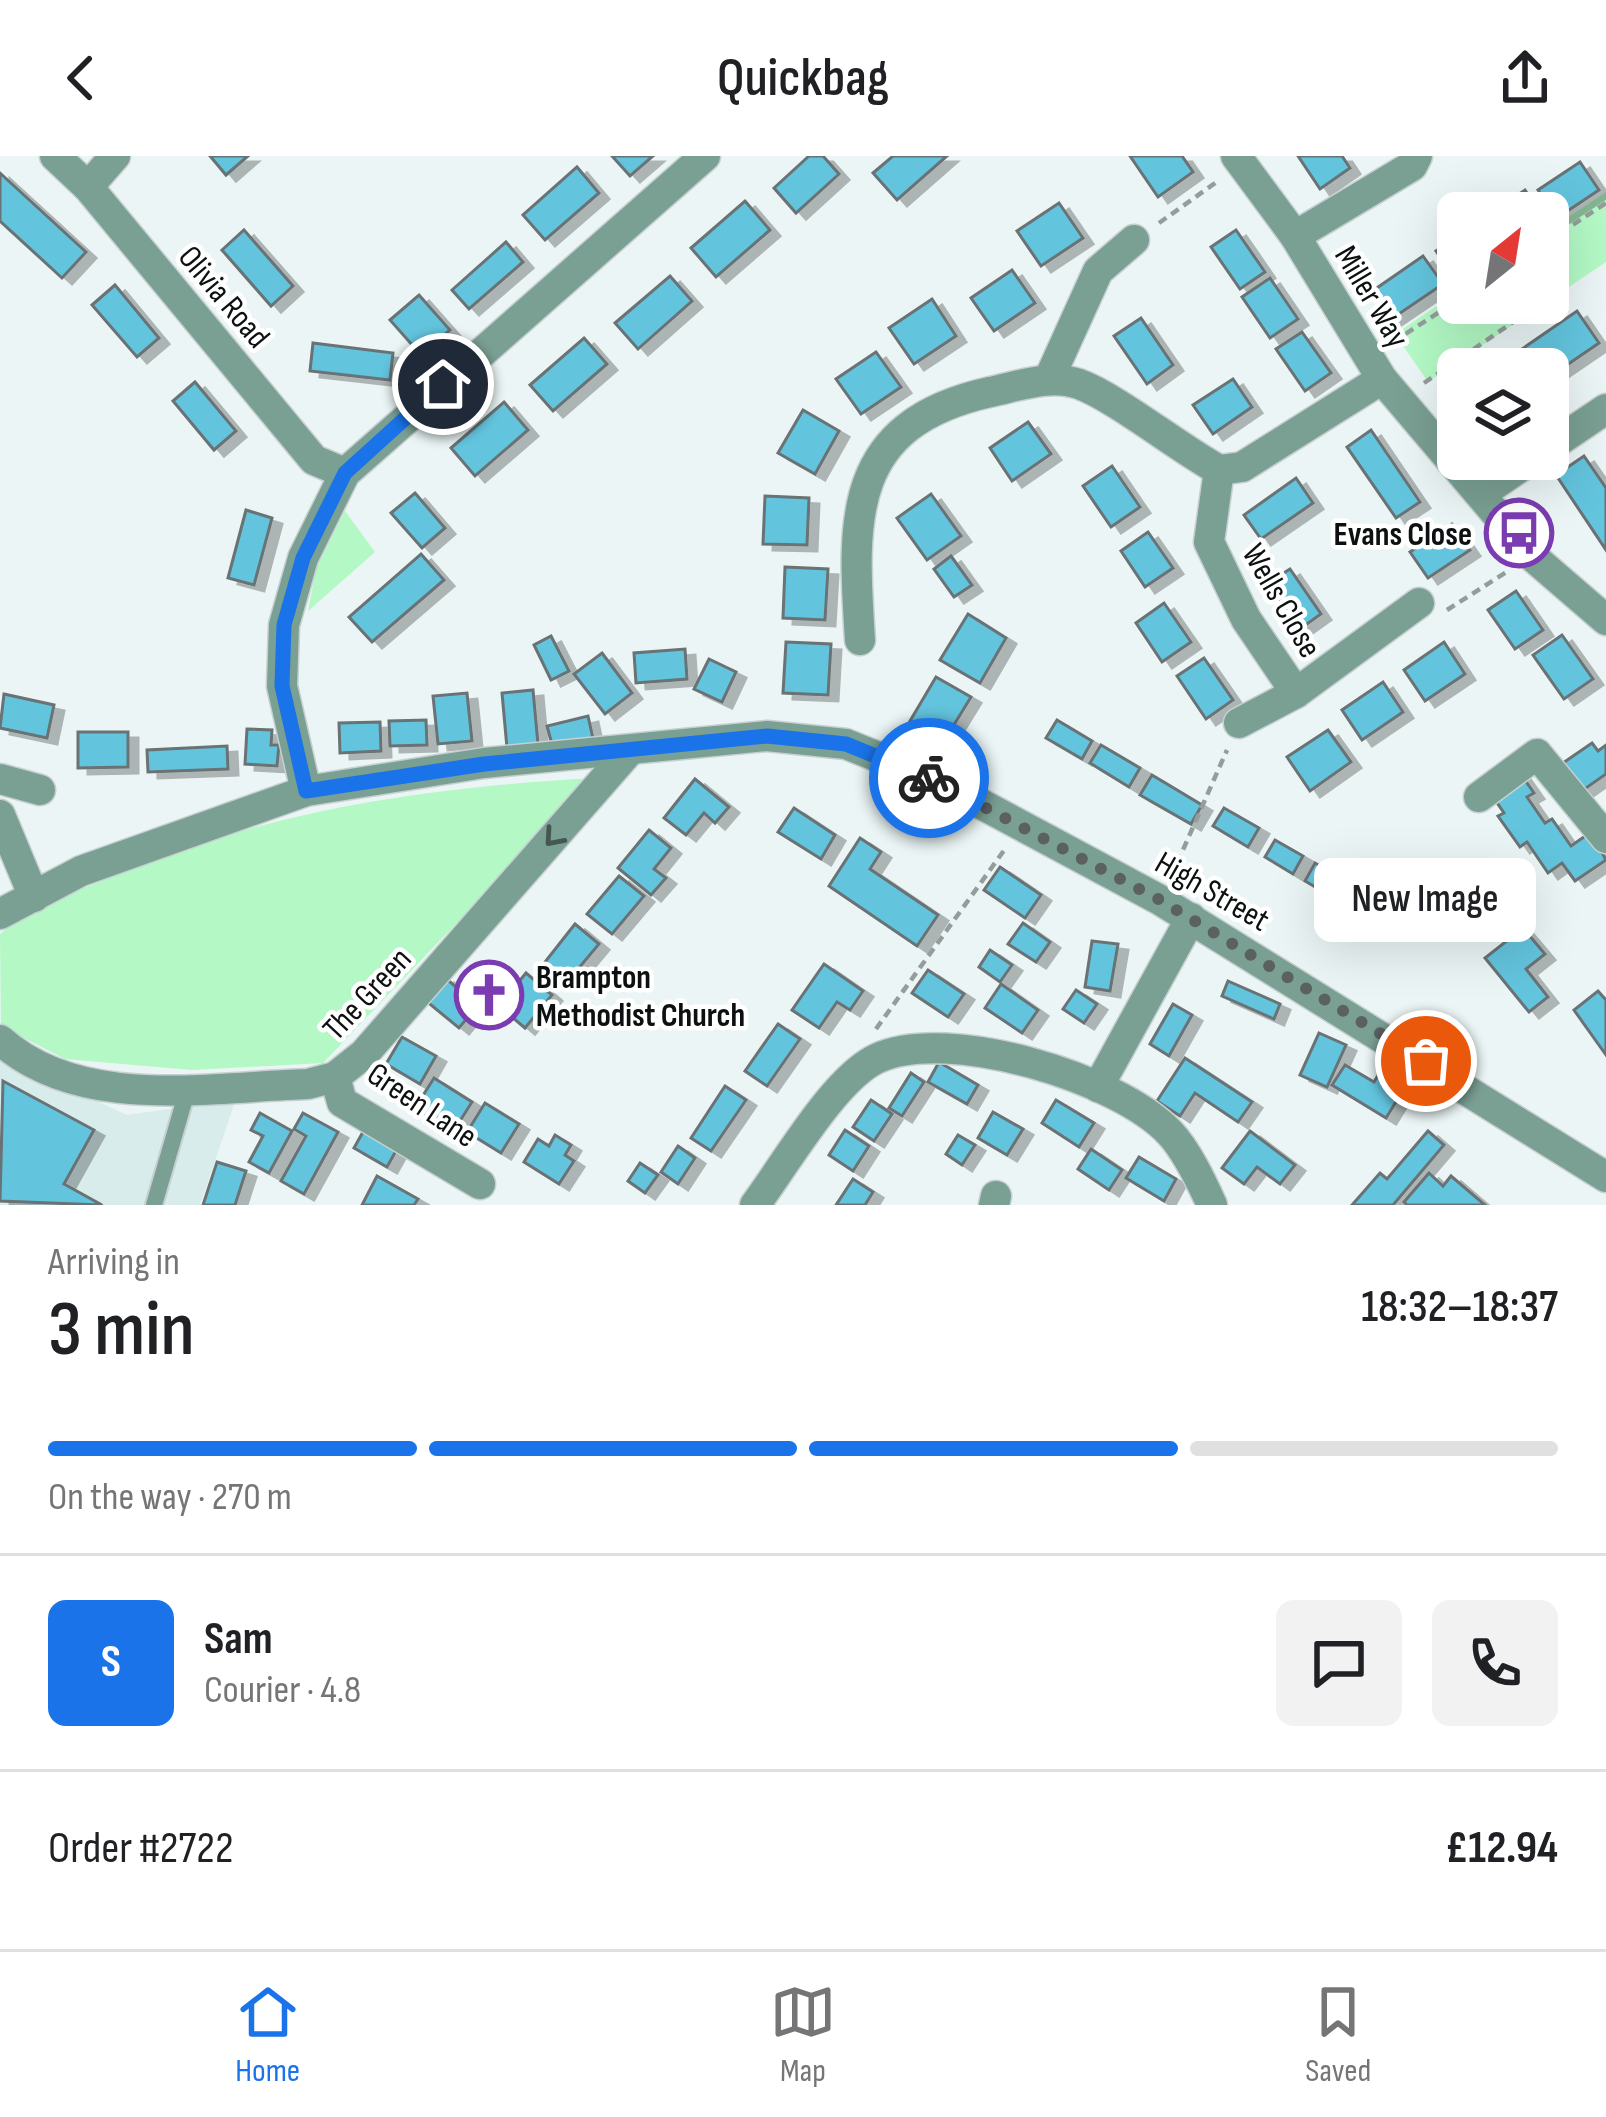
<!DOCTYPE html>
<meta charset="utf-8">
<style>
:root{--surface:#fff;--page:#f2f2f2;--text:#202124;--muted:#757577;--line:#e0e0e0;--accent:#1a73e8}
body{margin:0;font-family:"Sofia Sans Condensed",sans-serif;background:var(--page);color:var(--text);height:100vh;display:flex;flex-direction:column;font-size:45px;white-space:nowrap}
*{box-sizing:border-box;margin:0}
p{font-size:39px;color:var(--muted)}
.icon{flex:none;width:66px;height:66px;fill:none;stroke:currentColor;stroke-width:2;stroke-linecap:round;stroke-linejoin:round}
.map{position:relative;height:1049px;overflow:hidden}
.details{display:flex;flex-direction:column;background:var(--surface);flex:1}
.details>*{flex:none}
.needle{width:78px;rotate:30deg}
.fabs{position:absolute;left:1437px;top:36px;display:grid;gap:24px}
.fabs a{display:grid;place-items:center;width:132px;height:132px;border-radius:18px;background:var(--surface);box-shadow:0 12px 48px #0002;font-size:60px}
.pin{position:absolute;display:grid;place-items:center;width:102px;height:102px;color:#fff;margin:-51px;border:6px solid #fff;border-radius:50%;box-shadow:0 3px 12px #0007}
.courier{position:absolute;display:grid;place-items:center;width:120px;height:120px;margin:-60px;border:9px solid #1a73e8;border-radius:50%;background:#fff;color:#222;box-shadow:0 3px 15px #0007}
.bubble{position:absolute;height:84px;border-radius:18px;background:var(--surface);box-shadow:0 12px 48px #0002;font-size:39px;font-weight:600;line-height:84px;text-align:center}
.headline em{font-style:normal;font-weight:600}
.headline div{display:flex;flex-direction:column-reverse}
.headline{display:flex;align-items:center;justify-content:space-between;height:204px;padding:0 48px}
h1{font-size:78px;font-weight:600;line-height:90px}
.bar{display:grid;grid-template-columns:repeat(4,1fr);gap:18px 12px;align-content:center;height:144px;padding:0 48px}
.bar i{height:15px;border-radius:9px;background:var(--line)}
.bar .current{background:var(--accent)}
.bar p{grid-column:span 4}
.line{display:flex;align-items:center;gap:30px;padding:0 48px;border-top:3px solid var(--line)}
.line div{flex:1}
.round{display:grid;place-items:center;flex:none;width:126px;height:126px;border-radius:18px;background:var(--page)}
header{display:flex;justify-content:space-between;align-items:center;height:156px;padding:0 48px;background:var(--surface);font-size:54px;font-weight:600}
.tabs{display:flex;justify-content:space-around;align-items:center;height:168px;border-top:3px solid var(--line);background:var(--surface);font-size:33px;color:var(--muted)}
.tabs a{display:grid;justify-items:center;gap:6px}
.tabs .current{color:var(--accent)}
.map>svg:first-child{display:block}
.built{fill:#d8ecec}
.green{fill:#b3f8c5}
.building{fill:#63c4de;stroke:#697274;stroke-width:3;filter:url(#shadow)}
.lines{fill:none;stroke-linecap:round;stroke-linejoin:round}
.lane-casing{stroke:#c7d0d0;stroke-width:20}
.street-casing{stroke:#c7d0d0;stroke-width:33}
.path{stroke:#959c9c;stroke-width:4.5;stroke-dasharray:9 6;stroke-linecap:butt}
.lane{stroke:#7a9f93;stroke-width:16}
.street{stroke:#7a9f93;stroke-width:30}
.oneway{stroke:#445852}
.done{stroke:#5b6060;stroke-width:12;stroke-dasharray:0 21.6}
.route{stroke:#1a73e8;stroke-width:15}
.labels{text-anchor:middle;stroke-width:9;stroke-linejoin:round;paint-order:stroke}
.street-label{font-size:33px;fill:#0d1010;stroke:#fff}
.poi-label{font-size:33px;font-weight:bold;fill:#0d1010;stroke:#fff;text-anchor:end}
</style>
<header><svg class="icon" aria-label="back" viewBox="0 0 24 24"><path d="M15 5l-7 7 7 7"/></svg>Quickbag<svg class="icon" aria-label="share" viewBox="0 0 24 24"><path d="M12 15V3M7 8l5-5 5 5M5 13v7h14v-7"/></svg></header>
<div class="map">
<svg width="1606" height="1049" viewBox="0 0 1606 1049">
<defs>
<filter id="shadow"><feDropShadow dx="10" dy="6" stdDeviation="0" flood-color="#0004"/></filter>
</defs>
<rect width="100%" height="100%" fill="#ebf5f5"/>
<path class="built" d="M0,901L127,959L236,943L200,1049H0Z"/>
<g class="green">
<path d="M1606,36V106L1548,145V75Z"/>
<path d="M1458,136V147H1545L1428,226L1395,178Z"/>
<path d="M345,355L375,396L308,455L316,413Z"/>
<path d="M595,622L323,907L192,914L65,903L1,870L0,778C34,751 74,736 114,720C268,654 428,631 595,622Z"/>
</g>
<g class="building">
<path d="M210,0H248L226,19Z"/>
<path d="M612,0H653L630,20Z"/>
<path d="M809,0H823L839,18L796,57L774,32Z"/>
<path d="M893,0H947L897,44L873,17Z"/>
<path d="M1130,0H1182L1193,16L1158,41Z"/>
<path d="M1298,0H1342L1350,12L1320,33Z"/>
<path d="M1580,6L1599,34L1557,62L1538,34Z"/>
<path d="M577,11L599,37L545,84L523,59Z"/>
<path d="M0,17L86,96L62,122L0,65Z"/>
<path d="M1525,34L1541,57H1491Z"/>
<path d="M745,45L770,74L716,121L691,92Z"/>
<path d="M1059,47L1083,82L1041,110L1017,75Z"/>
<path d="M244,74L293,130L271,150L222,94Z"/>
<path d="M1236,74L1265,116L1240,133L1211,91Z"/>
<path d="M1458,80V122L1455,124L1436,95Z"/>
<path d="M506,86L523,106L469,153L452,134Z"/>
<path d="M1423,100L1443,128L1390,164L1371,136Z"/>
<path d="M1012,114L1035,147L994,175L971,142Z"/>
<path d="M670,120L692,145L638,193L615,167Z"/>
<path d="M1270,122L1298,163L1270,182L1242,141Z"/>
<path d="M115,129L159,182L137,201L92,149Z"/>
<path d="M419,139L450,174L421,199L390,164Z"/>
<path d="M932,143L956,180L914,208L889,172Z"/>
<path d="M1577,155L1599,187L1548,222V213H1493Z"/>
<path d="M1141,162L1173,209L1147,228L1114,180Z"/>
<path d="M1302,176L1331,217L1305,235L1276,193Z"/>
<path d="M584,182L607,208L553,255L530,229Z"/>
<path d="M313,187L393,197L390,224L310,215Z"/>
<path d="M876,196L901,231L861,258L836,223Z"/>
<path d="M1233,223L1252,251L1213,278L1193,249Z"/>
<path d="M195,226L236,275L214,294L173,245Z"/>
<path d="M504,246L528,274L475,320L451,292Z"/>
<path d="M803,254L839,275L815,318L778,297Z"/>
<path d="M1028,266L1051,298L1012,325L990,292Z"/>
<path d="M1371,274L1420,346L1396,362L1347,291Z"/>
<path d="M1584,300L1606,332V394L1556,319Z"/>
<path d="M1112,310L1140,351L1111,371L1083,330Z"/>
<path d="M1296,322L1313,347L1261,383L1244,359Z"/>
<path d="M415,337L445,372L422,392L391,357Z"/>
<path d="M931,338L961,380L927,404L897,362Z"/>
<path d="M765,340L809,342L807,389L763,388Z"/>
<path d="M246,354L272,362L254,429L228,422Z"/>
<path d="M1452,368L1470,394L1428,422L1410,396Z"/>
<path d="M1148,376L1173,412L1145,431L1121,395Z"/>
<path d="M421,398L444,424L372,486L349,461Z"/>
<path d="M951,400L972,429L954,441L934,413Z"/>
<path d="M785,411L828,413L825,464L783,462Z"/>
<path d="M1290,413L1321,458L1300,473L1268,427Z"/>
<path d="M1516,435L1543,474L1515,493L1488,454Z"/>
<path d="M1164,447L1191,486L1162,506L1136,467Z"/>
<path d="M968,458L1006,482L980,527L940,504Z"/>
<path d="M1562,479L1593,523L1564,543L1533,499Z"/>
<path d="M551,480L569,515L551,524L534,489Z"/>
<path d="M786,486L831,488L828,539L783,537Z"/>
<path d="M1444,486L1465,518L1425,545L1404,514Z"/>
<path d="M685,493L687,523L636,527L634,497Z"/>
<path d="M602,497L632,537L605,558L574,518Z"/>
<path d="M1204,502L1233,544L1206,563L1177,520Z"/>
<path d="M709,503L736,516L722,546L694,533Z"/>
<path d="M936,521L971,541L944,585L910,565Z"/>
<path d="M1383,526L1403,556L1362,584L1342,554Z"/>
<path d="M533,534L538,588L507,592L502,537Z"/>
<path d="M467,537L472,585L438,588L433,540Z"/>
<path d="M4,538L54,549L47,582L0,572Z"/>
<path d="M588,560L594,587L554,596L547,570Z"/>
<path d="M426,564L427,589L390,590L389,565Z"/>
<path d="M1057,564L1092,585L1082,603L1046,582Z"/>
<path d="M380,566L381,595L340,597L339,567Z"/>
<path d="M247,573L272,574L271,589H279L277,610L245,608Z"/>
<path d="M1328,574L1351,606L1310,635L1287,601Z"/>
<path d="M78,576H128V611L78,612Z"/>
<path d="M1592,587L1598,595L1606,589V618L1579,637L1560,609Z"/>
<path d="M1101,589L1140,612L1129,631L1090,607Z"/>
<path d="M227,590L228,613L148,616L147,594Z"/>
<path d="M1520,617L1534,637L1527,641L1545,667L1552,663L1571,690L1591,676L1606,704L1575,725L1562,707L1548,717L1527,686L1520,691L1498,660L1504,657L1491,638Z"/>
<path d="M1152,619L1202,649L1191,668L1140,639Z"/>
<path d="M695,623L729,651L715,667L704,657L686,679L664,662Z"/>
<path d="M794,652L835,679L821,703L778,676Z"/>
<path d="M1224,652L1259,672L1248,691L1213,670Z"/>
<path d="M649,674L671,692L654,713L666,722L651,739L618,712Z"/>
<path d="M860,682L881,696L870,713L938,759L917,790L829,730Z"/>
<path d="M1275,684L1303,700L1293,718L1265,701Z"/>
<path d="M1315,707L1344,724L1334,742L1305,725Z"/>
<path d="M1000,711L1041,739L1025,762L984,734Z"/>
<path d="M619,720L644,740L612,778L587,758Z"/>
<path d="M1023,767L1050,786L1036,806L1008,788Z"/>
<path d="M575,768L599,788L568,825L545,806Z"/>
<path d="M1523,772L1545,798L1526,813L1548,841L1529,856L1485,802Z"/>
<path d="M1092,785L1118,788L1110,835L1085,831Z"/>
<path d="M990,794L1012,809L1000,826L979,811Z"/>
<path d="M824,808L863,835L850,854L837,846L819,872L792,854Z"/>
<path d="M928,814L964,838L948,861L912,837Z"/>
<path d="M526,817L552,839L525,872L499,850Z"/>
<path d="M444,821L478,849L459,872L425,844Z"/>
<path d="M1228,825L1280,848L1274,863L1222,840Z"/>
<path d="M1001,828L1038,854L1022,877L985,852Z"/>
<path d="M1076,834L1097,848L1084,867L1063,853Z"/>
<path d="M1598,835L1606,844V899L1574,854Z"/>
<path d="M1173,848L1192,859L1169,900L1150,888Z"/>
<path d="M778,868L800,883L767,930L745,915Z"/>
<path d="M1319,877L1346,889L1327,931L1300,919Z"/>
<path d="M402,881L436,900L420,928L386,908Z"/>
<path d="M1390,899L1415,915L1386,962L1332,929L1345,909L1374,926Z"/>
<path d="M1185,902L1252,946L1238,966L1195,937L1180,960L1157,945Z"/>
<path d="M939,906L978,929L967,948L928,926Z"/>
<path d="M911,917L924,926L902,960L889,952Z"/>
<path d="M434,922L472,946L453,976L415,952Z"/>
<path d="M3,925L94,974L64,1028L102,1049L0,1045Z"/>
<path d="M725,930L746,944L711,995L691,982Z"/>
<path d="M871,944L892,958L874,985L853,971Z"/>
<path d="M1056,944L1094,967L1079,991L1042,967Z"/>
<path d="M485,947L519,968L501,997L467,976Z"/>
<path d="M993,956L1023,973L1007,999L978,982Z"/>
<path d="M260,957L292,975L269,1017L249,1006L263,980L251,974Z"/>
<path d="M303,957L338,976L304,1038L281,1025L306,980L294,973Z"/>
<path d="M364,974L397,993L387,1011L354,992Z"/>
<path d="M845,974L869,990L853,1015L829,999Z"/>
<path d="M1250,975L1295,1009L1280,1028L1257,1011L1244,1028L1222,1012Z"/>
<path d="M1428,975L1444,989L1393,1049H1352L1380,1017L1387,1023Z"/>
<path d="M555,979L571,989L565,999L574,1005L559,1028L524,1006L538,983L549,990Z"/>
<path d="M958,979L975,989L962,1009L946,998Z"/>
<path d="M678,990L695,1002L678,1028L661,1016Z"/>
<path d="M1091,993L1122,1014L1109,1034L1078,1013Z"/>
<path d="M1139,1001L1176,1023L1164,1045L1126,1022Z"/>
<path d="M217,1006L246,1015L235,1049H203Z"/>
<path d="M640,1007L658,1019L645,1037L628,1025Z"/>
<path d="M1429,1017L1443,1030L1451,1020L1485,1049H1407L1404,1046Z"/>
<path d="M377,1020L418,1043L414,1049H362Z"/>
<path d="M853,1023L873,1036L865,1049H836Z"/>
</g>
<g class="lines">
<defs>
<path id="lane" d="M154,1049L188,932"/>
<g id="street">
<path d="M55,0L88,31L314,304L345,317"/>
<path d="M1236,0L1295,80L1382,223L1533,401L1606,464"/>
<path d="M88,31L115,0"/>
<path d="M1295,80L1412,10L1417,0"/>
<path d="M1049,223L1098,115L1134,84"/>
<path d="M1548,292L1606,253"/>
<path d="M1219,314L1209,386L1246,463L1296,537"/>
<path d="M1482,337L1532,303"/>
<path d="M860,484C852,363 846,268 990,236C1019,230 1050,218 1079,228C1115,241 1180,293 1219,314L1242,311L1382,223"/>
<path d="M1239,567L1296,537L1419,447"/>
<path d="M0,623L40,634"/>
<path d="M306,635L282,530L284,469L303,402L345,317L705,0"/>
<path d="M1479,641L1537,598L1606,682"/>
<path d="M0,659L34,741"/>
<path d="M0,758L81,715L306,635L484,607L767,580L846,588L940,626L1160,744L1606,1021"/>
<path d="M0,884C80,956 210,931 308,928L335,921L364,898L630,594"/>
<path d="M335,921L342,946L480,1028"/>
<path d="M1098,931L1191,762"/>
<path d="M755,1049C785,1009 835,921 878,902C948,870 1119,922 1170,977C1187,995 1202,1027 1212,1049"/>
<path d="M994,1049L996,1040"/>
</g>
</defs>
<use href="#lane" class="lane-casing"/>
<use href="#street" class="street-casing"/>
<g class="path">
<path d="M1159,67L1218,25"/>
<path d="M1548,85L1606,47"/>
<path d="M1548,142L1553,139"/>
<path d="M1393,186L1458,144"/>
<path d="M1424,227L1541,147"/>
<path d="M1447,454L1508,415"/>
<path d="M1171,721L1227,594"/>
<path d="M876,873L1005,693"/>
</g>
<use href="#lane" class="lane"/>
<use href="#street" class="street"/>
</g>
<defs><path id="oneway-chevron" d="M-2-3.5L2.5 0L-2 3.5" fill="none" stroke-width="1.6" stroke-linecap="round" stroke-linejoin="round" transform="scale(3)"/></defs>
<use class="oneway" href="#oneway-chevron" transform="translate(553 682) rotate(131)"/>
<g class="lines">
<path class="done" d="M929,622L1160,744L1426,905"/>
<path class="route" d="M443,228L345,317L303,402L284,469L282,530L306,635L484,608L767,580L846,588L929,622"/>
</g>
<defs>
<symbol id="bus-ring" viewBox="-11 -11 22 22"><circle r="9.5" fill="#fff" stroke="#7b3cb1" stroke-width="1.5"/><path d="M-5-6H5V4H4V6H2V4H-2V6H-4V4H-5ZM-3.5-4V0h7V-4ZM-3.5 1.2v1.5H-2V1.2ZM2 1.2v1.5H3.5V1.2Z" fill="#7b3cb1"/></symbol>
<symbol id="church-ring" viewBox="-11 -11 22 22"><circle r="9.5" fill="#fff" stroke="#7b3cb1" stroke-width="1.5"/><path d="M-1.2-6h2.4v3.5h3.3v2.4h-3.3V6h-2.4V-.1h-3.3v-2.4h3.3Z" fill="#7b3cb1"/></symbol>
</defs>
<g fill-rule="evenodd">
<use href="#bus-ring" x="1481" y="339" width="76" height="76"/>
<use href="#church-ring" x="451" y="801" width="76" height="76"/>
</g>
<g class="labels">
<g class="street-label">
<text transform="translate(225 140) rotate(50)" y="12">Olivia Road</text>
<text transform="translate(1373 140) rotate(59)" y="12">Miller Way</text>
<text transform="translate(1283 444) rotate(60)" y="12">Wells Close</text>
<text transform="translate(1213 734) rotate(30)" y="12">High Street</text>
<text transform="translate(366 837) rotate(-47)" y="12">The Green</text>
<text transform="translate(423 948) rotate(34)" y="12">Green Lane</text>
</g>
<g class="poi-label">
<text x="1472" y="389">Evans Close</text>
<text x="536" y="832" text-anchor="start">Brampton<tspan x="536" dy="38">Methodist Church</tspan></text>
</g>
</g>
</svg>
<div class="fabs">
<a><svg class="needle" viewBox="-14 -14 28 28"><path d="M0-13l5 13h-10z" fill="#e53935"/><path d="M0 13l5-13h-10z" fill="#757577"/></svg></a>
<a><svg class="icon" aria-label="layers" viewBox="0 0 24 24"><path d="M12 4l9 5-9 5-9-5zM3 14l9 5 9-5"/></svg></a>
</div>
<div class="pin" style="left:1426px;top:905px;background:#ea580c"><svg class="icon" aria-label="bag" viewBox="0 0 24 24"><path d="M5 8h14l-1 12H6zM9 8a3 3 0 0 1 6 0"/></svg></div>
<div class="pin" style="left:443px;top:228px;background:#1f2937"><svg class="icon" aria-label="home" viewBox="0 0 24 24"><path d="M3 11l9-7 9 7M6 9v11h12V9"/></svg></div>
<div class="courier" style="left:929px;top:622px"><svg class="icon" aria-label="bike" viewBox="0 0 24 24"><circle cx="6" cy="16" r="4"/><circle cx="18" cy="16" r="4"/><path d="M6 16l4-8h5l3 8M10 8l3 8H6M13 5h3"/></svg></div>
<div class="bubble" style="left:1314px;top:702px;width:222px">New Image</div>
</div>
<section class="details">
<div class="headline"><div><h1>3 min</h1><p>Arriving in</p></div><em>18:32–18:37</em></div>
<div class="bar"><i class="current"></i><i class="current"></i><i class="current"></i><i></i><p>On the way · 270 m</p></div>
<div class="line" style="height:216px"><b class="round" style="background:var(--accent);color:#fff">S</b><div><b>Sam</b><p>Courier · 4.8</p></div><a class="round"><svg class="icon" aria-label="chat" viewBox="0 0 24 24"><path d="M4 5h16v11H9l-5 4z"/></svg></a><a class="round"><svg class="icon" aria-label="phone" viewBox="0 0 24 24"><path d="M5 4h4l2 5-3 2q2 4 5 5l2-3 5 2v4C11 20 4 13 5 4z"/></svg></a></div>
<div class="line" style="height:156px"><div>Order #2722</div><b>£12.94</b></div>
</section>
<nav class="tabs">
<a class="current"><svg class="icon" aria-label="home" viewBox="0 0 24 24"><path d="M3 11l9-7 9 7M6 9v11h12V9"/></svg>Home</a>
<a><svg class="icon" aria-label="map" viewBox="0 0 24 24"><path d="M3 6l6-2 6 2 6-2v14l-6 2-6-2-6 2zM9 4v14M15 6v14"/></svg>Map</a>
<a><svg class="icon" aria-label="saved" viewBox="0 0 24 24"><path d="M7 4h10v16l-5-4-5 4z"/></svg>Saved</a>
</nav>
